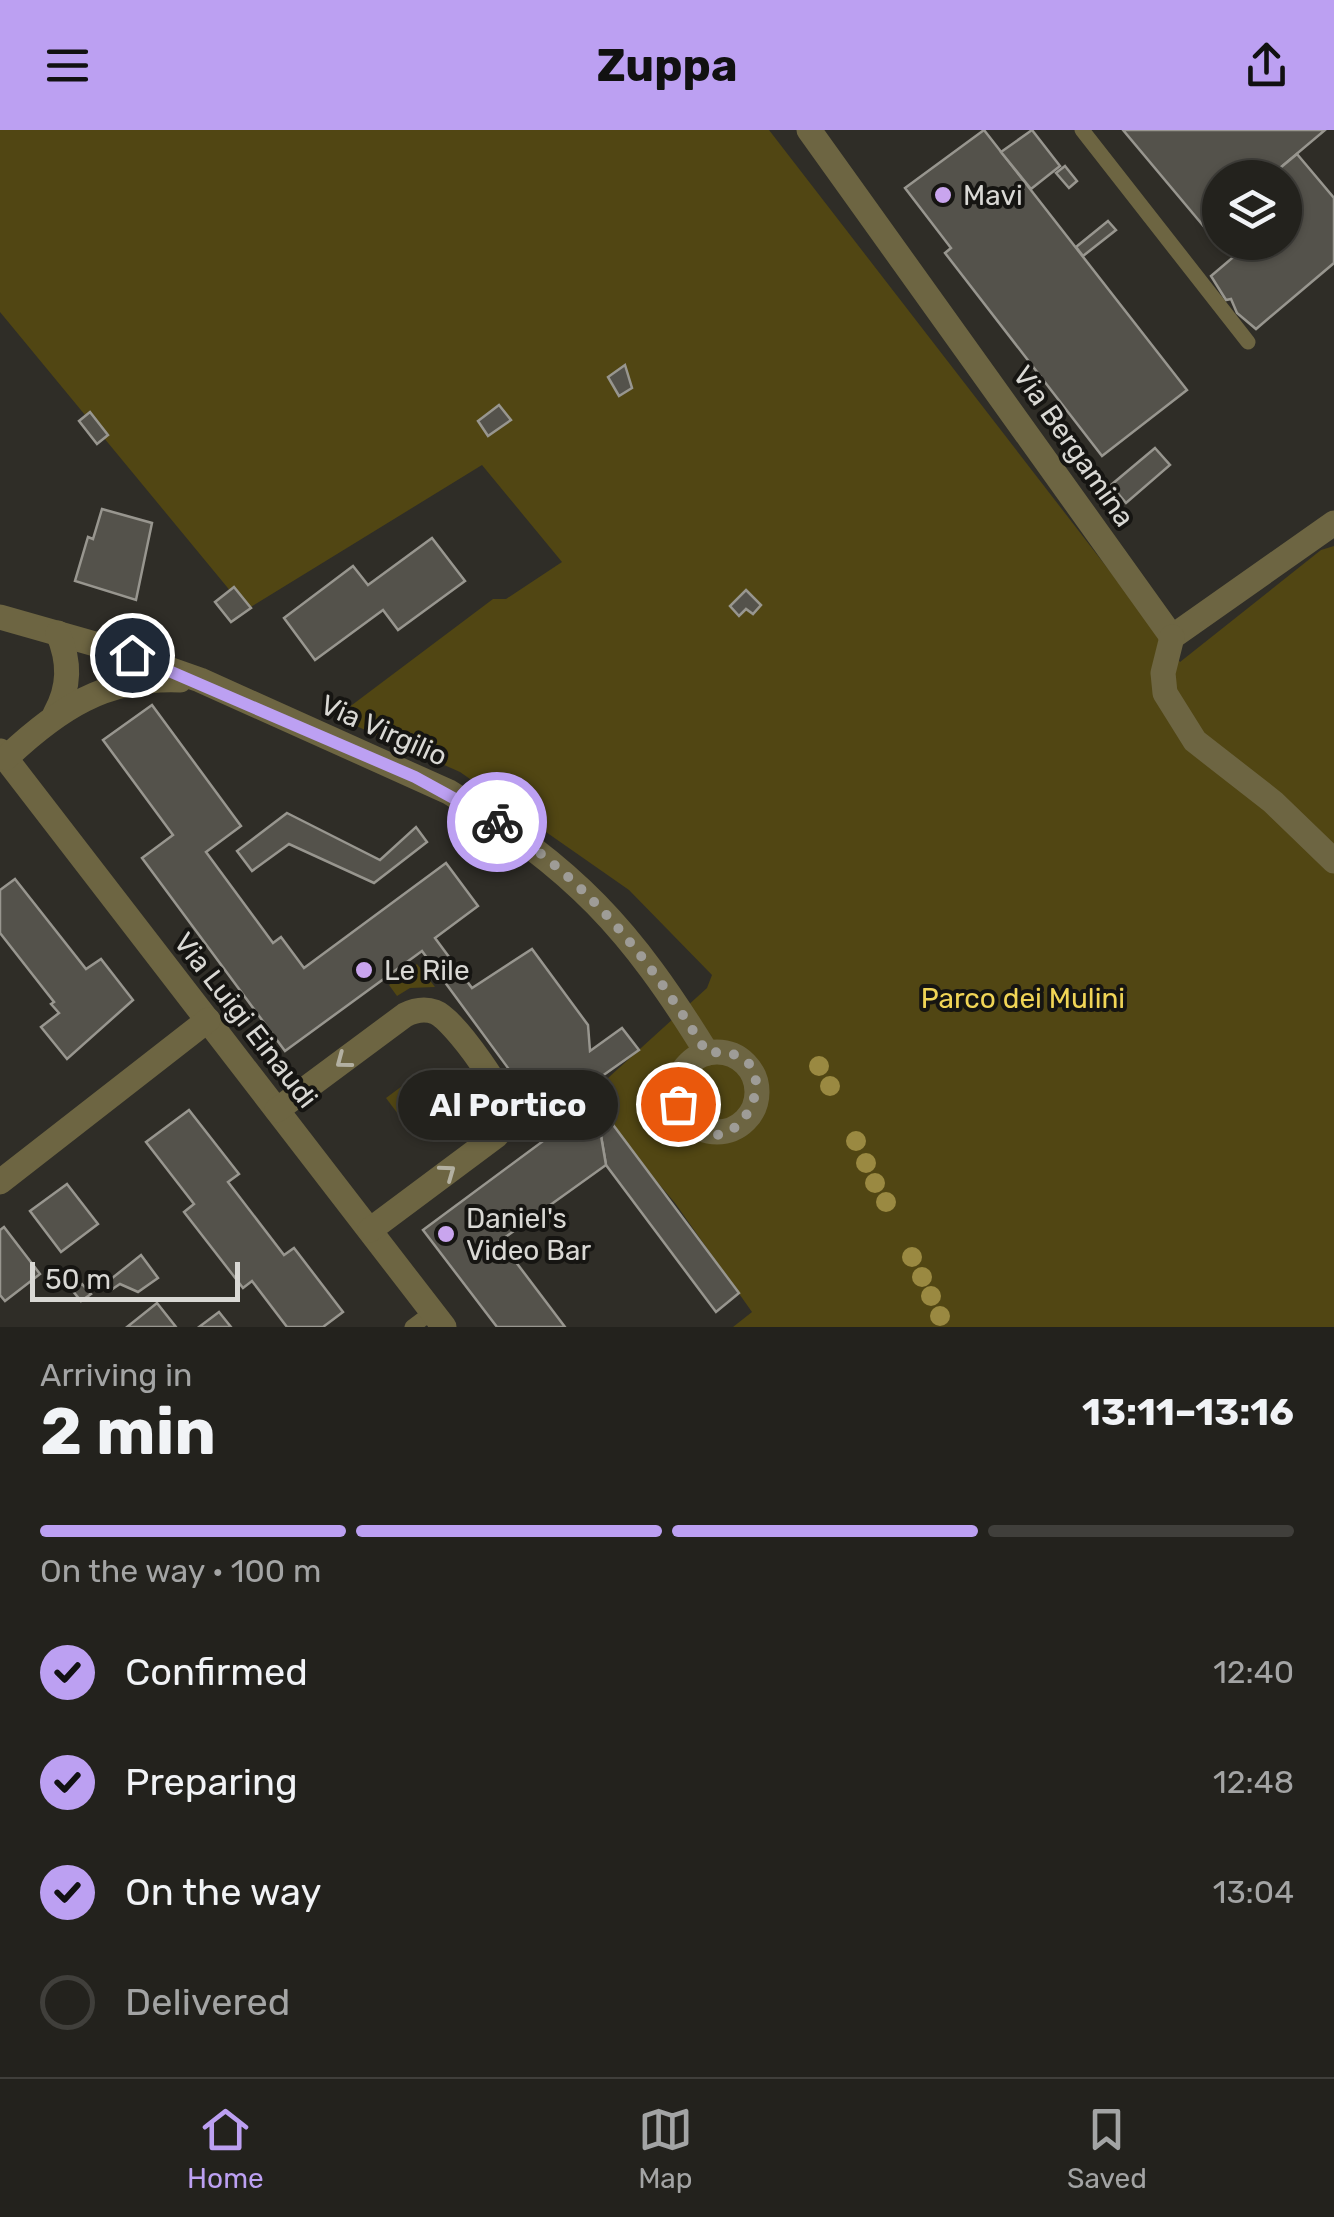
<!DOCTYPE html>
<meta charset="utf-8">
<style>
:root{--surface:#23221d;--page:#2f2f2a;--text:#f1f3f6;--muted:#a3a4a4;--line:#403f3b;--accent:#bca0f2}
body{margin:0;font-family:Rubik,sans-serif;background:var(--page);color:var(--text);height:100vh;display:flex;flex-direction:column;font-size:38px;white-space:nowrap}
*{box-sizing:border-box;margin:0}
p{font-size:32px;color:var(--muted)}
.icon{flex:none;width:55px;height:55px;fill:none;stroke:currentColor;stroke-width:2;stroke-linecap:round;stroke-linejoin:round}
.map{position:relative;height:1197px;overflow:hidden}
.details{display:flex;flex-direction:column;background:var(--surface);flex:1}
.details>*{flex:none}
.controls{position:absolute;left:1202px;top:30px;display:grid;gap:20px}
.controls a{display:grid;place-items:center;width:100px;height:100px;border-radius:50%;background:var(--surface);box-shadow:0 2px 8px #0004,0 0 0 2px var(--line);font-size:50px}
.scale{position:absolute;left:30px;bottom:25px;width:210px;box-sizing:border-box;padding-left:10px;border:5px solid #d9d8d4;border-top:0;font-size:28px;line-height:35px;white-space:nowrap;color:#d9d8d4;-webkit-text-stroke:8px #161512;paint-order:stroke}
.pin{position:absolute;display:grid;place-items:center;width:85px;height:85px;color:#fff;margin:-42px;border:5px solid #fff;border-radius:50%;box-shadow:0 2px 10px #0007}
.courier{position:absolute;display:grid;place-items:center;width:100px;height:100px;margin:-50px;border:8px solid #bca0f2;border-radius:50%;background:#fff;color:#222;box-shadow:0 2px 12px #0007}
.bubble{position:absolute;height:70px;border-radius:35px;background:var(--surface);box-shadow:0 2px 8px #0004,0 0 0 2px var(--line);font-size:32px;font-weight:700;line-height:70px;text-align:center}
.head em{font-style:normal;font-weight:700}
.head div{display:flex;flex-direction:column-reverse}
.head{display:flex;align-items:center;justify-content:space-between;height:170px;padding:0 40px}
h1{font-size:65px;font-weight:700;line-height:75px}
.bar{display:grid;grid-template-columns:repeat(4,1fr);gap:15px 10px;align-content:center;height:120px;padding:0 40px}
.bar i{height:12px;border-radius:8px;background:var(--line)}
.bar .active{background:var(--accent)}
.bar p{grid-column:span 4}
ol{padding:0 40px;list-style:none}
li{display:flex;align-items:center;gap:30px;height:110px}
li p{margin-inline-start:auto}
li .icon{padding:10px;border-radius:50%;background:var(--accent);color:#111;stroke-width:4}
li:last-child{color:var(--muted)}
li i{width:55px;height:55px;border:5px solid var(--line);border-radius:50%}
header{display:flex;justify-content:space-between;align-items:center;height:130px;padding:0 40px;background:var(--accent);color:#111;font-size:45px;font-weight:700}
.menu{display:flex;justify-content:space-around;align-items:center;height:140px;border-top:2px solid var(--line);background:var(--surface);font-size:28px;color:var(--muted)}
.menu a{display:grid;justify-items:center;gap:5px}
.menu .active{color:var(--accent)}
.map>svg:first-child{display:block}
.green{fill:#514613}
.building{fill:#54524b;stroke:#98968f;stroke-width:2.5}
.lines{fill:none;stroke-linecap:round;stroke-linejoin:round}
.lane{stroke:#6d6542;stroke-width:15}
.street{stroke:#6d6542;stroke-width:25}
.tree{fill:#9a8941}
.oneway{stroke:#b3b0a1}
.done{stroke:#9e9c97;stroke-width:10;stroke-dasharray:0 18}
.route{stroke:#bca0f2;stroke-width:12}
.poi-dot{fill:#c9a5ee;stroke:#161512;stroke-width:4}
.labels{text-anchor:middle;stroke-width:8;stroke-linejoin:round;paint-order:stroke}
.poi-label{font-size:28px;fill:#d9d8d4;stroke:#161512;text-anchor:start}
.street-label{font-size:28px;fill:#d9d8d4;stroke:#161512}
.park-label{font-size:28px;fill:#f1d556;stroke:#161512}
</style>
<header><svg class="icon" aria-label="menu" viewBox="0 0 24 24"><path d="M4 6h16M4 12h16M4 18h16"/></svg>Zuppa<svg class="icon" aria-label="share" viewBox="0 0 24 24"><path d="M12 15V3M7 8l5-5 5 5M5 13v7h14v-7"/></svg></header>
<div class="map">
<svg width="1334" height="1197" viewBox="0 0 1334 1197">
<rect width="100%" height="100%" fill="#2f2d27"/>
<g class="green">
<path d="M0,0H769L1180,532L1321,420L1334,416V1197H733L752,1182L675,1073L586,968L707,858L712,845L629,760L460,642L336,587L493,469H506L562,432L482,335L246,480L0,182Z"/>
<path d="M417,834L435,857L410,858L397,866L389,855Z"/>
<path d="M417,945L441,976L410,1000L386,968Z"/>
</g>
<g class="building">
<path d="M984,0L1187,260L1102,326L945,123L951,118L905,58Z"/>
<path d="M1032,0L1060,36L1031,59L1001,22Z"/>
<path d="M1123,0H1325L1268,48H1220V87L1206,99Z"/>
<path d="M1297,24L1334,68V133L1256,199L1237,183L1231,169L1226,170L1211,146L1251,112H1285V48H1268Z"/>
<path d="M1065,36L1077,51L1069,58L1056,43Z"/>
<path d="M1108,91L1116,100L1083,126L1076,117Z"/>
<path d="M625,235L632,258L619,266L608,247Z"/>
<path d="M499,275L511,290L488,306L478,291Z"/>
<path d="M90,282L108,305L97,314L79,291Z"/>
<path d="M1155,318L1170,335L1126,373L1111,355Z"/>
<path d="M102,379L152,393L136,470L75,451L88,407L93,409Z"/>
<path d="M432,408L465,451L398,500L383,480L315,530L284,488L353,436L368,455Z"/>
<path d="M234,457L251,478L231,492L215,472Z"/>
<path d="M746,460L761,475L753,484L746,479L739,486L730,476Z"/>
<path d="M152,575L241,696L206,722L273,813L281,807L304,838L446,733L478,776L435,808L472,858L532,819L588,895L590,921L622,898L639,920L544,987L422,821L285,921L142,728L173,705L103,610Z"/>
<path d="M287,683L380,730L416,697L427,712L374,753L289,714L252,741L237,721Z"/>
<path d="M15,749L86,839L101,829L133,870L67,929L41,897L59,883L51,874L54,872L0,803V760Z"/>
<path d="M596,972L739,1163L716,1182L606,1035L600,1000L585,980Z"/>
<path d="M189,980L239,1044L228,1052L284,1125L294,1118L343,1182L323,1197H287L252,1151L243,1158L184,1082L194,1074L146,1012Z"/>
<path d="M585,980L600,1000L606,1035L500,1111L565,1197H497L423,1100Z"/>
<path d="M67,1054L98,1094L61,1122L30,1081Z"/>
<path d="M4,1097L40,1144L5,1171L0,1165V1100Z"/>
<path d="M141,1125L158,1148L138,1162L120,1154L111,1160L106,1153Z"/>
<path d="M82,1154L91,1164L81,1171L72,1160Z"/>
<path d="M157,1173L176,1197H127Z"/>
<path d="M219,1182L231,1197H199Z"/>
</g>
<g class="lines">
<g class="lane">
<path d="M1082,0L1248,212"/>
<path d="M412,1197L432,1182"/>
</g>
<g class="street">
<path d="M809,0L1172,507L1334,393"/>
<path d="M0,487L109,518L200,550L449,662C575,739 630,798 707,923"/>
<path d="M1172,507L1163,543L1165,563L1195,611L1273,672L1334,731"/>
<path d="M55,584C70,557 70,532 58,503"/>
<path d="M0,621L444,1197"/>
<path d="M6,628C58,579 105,547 180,550"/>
<circle cx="717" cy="962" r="40"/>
<path d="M277,980L405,885C415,880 424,878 435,882C454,889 512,971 510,990L496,1006L370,1100"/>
<path d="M0,1052L208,890"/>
</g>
</g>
<g class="tree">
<circle cx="819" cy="936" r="10"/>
<circle cx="830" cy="956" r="10"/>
<circle cx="856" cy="1011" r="10"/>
<circle cx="866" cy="1033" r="10"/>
<circle cx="875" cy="1053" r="10"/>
<circle cx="886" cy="1072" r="10"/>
<circle cx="912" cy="1127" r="10"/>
<circle cx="922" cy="1147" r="10"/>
<circle cx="931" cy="1166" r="10"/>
<circle cx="940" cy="1186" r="10"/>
</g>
<defs><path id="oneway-chevron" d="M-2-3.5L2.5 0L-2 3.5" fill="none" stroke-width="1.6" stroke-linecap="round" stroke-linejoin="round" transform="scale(2.5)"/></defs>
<g class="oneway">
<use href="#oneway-chevron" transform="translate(343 931) rotate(143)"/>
<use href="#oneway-chevron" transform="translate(448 1042) rotate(-36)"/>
</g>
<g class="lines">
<path class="done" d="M497,692C592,755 648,827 707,923C810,911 726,1070 678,974"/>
<path class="route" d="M132,525L415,647L497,692"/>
</g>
<g class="poi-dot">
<circle cx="943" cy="65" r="10"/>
<circle cx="364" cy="840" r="10"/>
<circle cx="446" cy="1104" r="10"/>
</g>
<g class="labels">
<g class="poi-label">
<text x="963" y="75">Mavi</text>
<text x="384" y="850">Le Rile</text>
<text x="466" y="1098">Daniel's<tspan x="466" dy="32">Video Bar</tspan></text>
</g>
<g class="street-label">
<text transform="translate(1074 316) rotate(55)" y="10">Via Bergamina</text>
<text transform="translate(384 600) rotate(24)" y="10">Via Virgilio</text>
<text transform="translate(246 890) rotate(52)" y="10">Via Luigi Einaudi</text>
</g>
<g class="park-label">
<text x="1023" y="878">Parco dei Mulini</text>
</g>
</g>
</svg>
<div class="controls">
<a><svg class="icon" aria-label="layers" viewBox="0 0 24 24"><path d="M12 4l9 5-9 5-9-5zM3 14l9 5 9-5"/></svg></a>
</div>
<div class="scale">50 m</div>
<div class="pin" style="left:678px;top:974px;background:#ea580c"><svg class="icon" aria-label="bag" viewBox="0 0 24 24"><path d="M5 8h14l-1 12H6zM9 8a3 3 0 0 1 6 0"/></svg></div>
<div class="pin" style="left:132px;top:525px;background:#1f2937"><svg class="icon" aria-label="home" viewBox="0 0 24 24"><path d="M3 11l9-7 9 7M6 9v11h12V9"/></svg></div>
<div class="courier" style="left:497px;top:692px"><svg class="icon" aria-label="bike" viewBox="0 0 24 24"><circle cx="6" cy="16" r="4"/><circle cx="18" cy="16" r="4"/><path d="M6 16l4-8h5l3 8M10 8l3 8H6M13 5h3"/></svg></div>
<div class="bubble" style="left:398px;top:940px;width:220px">Al Portico</div>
</div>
<section class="details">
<div class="head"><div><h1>2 min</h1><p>Arriving in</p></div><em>13:11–13:16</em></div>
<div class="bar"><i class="active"></i><i class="active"></i><i class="active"></i><i></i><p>On the way · 100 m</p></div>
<ol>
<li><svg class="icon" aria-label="check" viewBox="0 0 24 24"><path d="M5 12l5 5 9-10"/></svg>Confirmed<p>12:40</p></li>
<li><svg class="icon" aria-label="check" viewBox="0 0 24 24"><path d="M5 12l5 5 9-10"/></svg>Preparing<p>12:48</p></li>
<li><svg class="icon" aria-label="check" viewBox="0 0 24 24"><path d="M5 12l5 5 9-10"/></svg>On the way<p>13:04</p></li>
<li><i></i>Delivered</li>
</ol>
</section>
<nav class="menu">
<a class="active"><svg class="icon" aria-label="home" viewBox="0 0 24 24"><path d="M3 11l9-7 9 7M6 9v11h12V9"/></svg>Home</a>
<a><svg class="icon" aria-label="map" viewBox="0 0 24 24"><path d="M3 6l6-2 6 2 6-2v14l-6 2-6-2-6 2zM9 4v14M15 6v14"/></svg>Map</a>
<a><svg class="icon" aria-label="saved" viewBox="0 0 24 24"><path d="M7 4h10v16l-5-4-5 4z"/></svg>Saved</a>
</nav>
